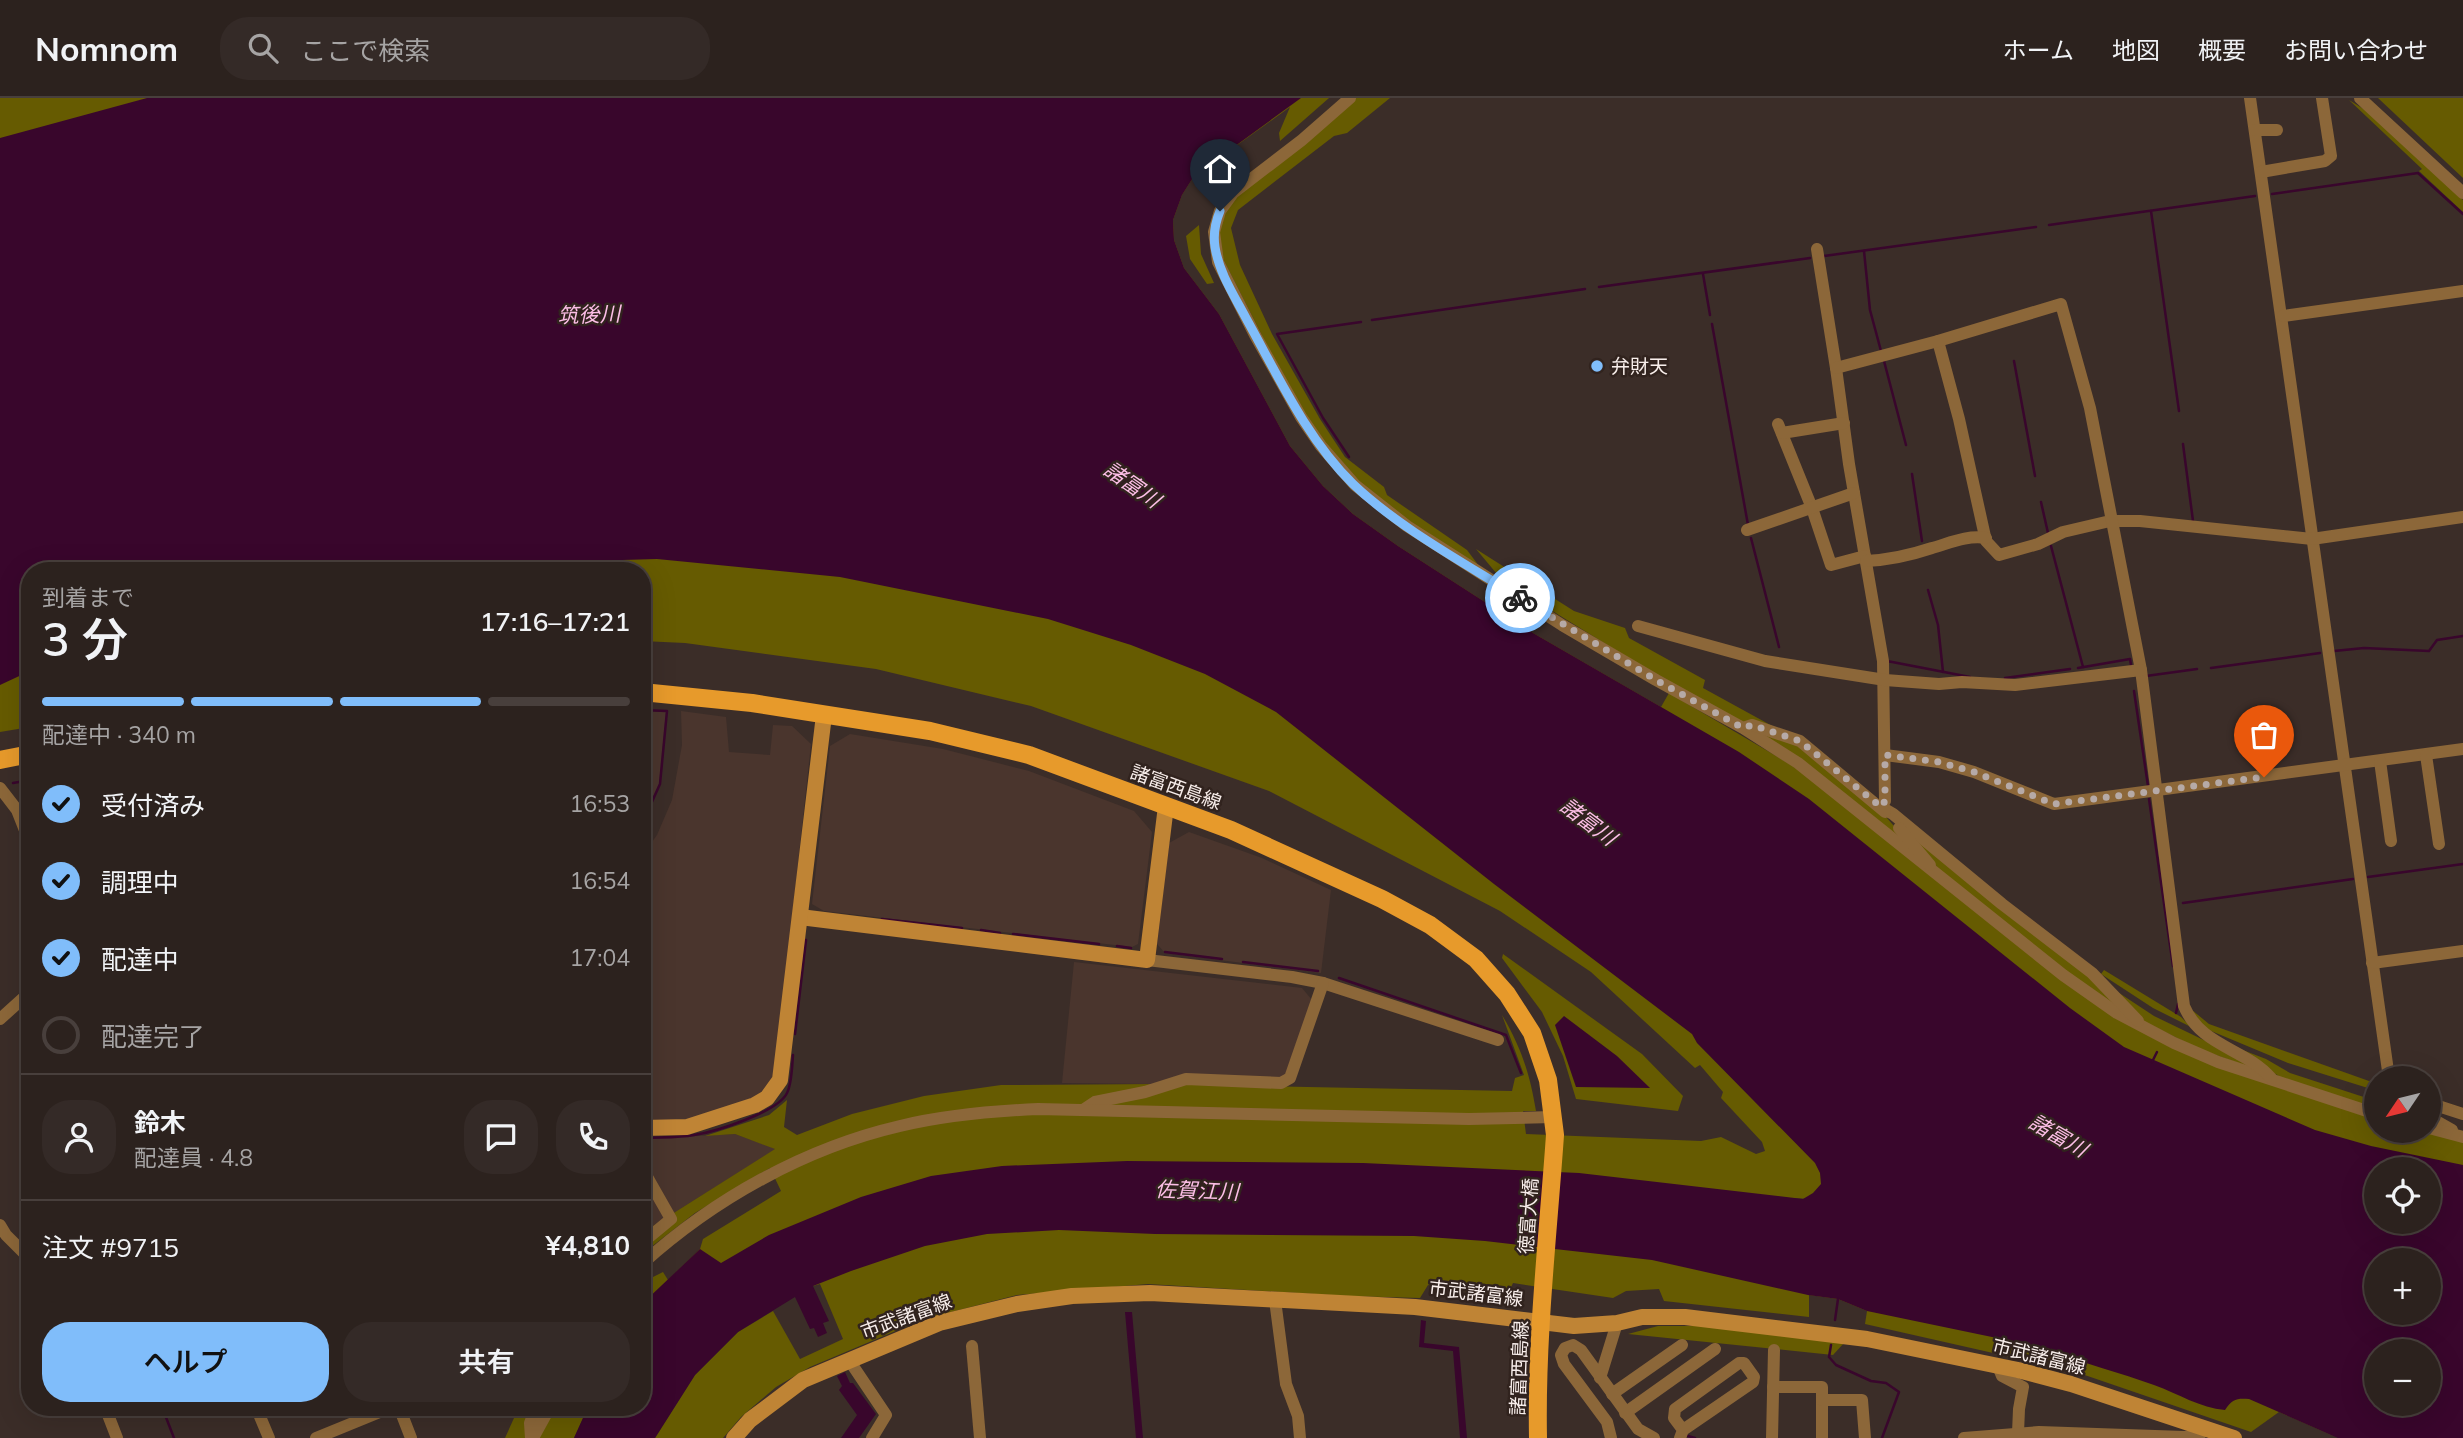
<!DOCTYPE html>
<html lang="ja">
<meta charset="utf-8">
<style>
:root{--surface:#2c221e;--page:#342a27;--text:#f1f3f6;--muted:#a6a4a4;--line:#483f3c;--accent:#80bdfa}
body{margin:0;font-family:Mulish,"Noto Sans JP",sans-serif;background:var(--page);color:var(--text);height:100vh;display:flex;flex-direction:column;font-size:26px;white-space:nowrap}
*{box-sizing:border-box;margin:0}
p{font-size:23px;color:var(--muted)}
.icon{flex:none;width:38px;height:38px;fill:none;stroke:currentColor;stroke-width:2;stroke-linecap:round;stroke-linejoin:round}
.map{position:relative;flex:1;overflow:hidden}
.side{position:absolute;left:21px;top:464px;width:630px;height:854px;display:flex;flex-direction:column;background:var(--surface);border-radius:28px;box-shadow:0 7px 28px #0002,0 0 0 2px var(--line)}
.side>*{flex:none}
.needle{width:46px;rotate:235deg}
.fabs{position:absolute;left:2364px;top:968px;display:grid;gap:14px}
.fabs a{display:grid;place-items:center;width:77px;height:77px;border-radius:50%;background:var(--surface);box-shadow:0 7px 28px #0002,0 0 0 2px var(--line);font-size:35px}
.pin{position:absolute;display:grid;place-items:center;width:60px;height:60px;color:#fff;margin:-72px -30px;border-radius:50% 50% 50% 0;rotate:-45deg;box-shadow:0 0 7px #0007}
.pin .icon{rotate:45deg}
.courier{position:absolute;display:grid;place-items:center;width:70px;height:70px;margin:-35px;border:5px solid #80bdfa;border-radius:50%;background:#fff;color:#222;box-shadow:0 2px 9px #0007}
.summary em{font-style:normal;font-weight:600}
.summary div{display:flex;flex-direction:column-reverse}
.summary{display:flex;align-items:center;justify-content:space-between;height:119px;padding:0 21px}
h1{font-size:46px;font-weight:600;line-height:52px}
.bar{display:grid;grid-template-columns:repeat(4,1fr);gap:10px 7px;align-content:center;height:84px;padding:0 21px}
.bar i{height:9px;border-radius:5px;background:var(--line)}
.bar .on{background:var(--accent)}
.bar p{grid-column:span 4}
.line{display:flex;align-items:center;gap:18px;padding:0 21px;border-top:2px solid var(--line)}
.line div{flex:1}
.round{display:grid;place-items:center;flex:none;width:74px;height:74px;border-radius:28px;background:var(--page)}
ol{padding:0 21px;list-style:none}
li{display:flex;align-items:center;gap:21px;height:77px}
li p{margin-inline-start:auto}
li .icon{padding:7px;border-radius:50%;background:var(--accent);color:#111;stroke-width:4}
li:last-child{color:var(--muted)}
li i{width:38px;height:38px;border:4px solid var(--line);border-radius:50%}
.action{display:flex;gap:14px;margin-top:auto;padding:14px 21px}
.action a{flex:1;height:80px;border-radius:28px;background:var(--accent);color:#111;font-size:28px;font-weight:600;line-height:80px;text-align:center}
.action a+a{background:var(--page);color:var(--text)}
header{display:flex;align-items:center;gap:42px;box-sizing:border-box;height:98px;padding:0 35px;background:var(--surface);border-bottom:2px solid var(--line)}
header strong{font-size:33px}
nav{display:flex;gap:38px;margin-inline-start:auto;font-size:24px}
.search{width:490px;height:63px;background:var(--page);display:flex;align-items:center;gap:18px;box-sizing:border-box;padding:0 24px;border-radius:28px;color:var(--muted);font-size:26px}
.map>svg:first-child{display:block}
.built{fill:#4a352d}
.green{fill:#665b01}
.water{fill:#39062c;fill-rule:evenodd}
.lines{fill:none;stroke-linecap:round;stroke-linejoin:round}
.stream{stroke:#39062c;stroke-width:2.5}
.street{stroke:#8c6739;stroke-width:12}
.secondary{stroke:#bf8435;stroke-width:16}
.primary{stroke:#e79a2b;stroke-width:18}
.done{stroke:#b6aaa7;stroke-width:7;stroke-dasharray:0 12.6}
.route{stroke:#80bdfa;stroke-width:9}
.poi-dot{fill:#80bdfa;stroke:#31231e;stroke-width:2.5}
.labels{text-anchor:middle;stroke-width:5;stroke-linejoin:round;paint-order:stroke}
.poi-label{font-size:19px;fill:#f8eeeb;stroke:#31231e;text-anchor:start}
.street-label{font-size:19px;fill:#f8eeeb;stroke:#31231e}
.water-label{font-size:21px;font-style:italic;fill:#fcbee6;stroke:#31231e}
</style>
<header>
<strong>Nomnom</strong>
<div class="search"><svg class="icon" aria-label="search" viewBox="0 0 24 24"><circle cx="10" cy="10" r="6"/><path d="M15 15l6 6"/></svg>ここで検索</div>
<nav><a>ホーム</a><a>地図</a><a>概要</a><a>お問い合わせ</a></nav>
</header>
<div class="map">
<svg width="2463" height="1340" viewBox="0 0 2463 1340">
<rect width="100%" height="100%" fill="#3b2d28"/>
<g class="built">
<path d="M642,613L666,614L659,686L642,721Z"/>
<path d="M681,613L726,619L729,654L770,657L773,627L792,628L811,646L775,978L764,992L749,1002L687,1023H642V758L657,737L672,702L682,647Z"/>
<path d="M850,636L943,651L1029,673L1134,713L1152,734L1138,846L1132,849L824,813L812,806L830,648Z"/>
<path d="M1189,734L1262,760L1331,792L1321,875L1165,855L1157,846L1169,745Z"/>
<path d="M1074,864L1302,890L1312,902L1285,977L1279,981L1157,986L1062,985Z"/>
<path d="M735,1036L776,1051L642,1135V1041Z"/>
</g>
<g class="green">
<path d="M0,0H277L0,71Z"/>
<path d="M1294,0H1329L1280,43L1279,35L1290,9L1194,78L1182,97L1173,122L1174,142L1184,170L1219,216L1290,348L1323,388L1353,416L1398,448L1533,535L1661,609L1669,595L1793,668L2139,932L2376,1020V1032L2420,1033L2463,1044V1086L2429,1071H2390L2136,967L1318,401L1172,157L1171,100L1192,64Z"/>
<path d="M1356,0H1390L1347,35L1334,38L1238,112L1231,130L1240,167L1272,236L1320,321L1345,359L1384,389L1387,397L1467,452L1485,476L1371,399L1304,320L1218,151L1221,116L1234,99L1303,45Z"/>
<path d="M2378,0H2463V80Z"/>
<path d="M2349,2L2367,13L2463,102V114L2419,73L2422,71Z"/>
<path d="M1199,127L1201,156L1214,185L1207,186L1190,161L1186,138Z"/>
<path d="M719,439L1089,524L1281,607L1686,922L1819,1059L1835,1102L1134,1071L642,1233V1169L651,1180L663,1174L668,1182L700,1151L703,1141L781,1093L770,1070L695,1115L642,1156V1135L775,1051L735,1036L705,1038L769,1017L787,1002L784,1029L797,1037L852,1016L924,998L1001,987L1157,986L1512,993L1515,980L1524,977L1502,917C1521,949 1530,976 1536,1013H1523L1526,1036L1701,1043L1721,1039L1756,1056L1765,1053L1762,1044L1721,1000L1723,994L1700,967L1695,970L1591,874L1500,813L1269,693L1031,608L876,571L685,545L642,543V472H276L400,449Z"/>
<path d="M1476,451L1574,513L1625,530L1629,540L1705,582L1703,590L1787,636L1741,623L1656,577L1502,482Z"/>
<path d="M30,553V629L0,634V565Z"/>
<path d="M1752,631L1802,648L1887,720L1925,764Z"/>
<path d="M1903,729L2092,881L2132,918L2088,890L1943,776Z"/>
<path d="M1503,856L1642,956L1683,998L1678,1013L1576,1001L1563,958L1542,914L1502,860Z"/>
<path d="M2104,872L2181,919L2191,929L2153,910L2101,876Z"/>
<path d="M2104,885L2154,918L2214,947L2257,972L2197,950L2145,924Z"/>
<path d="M2192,912L2209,926L2369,983L2376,980V989L2371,991L2288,965L2204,930Z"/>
<path d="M2227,946L2266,961L2290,975L2376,1003V1011L2282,980Z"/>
<path d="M1012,1118L1418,1130L1723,1156L2231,1290L2338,1340L2279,1314L2251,1334L2073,1273L1865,1226L1867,1213L1838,1201L1809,1197V1219L1664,1203L1659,1191L1626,1193L1613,1200L1513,1185L1506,1200L1428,1187L1420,1200L1347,1198L1148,1186L1017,1197L924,1221L810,1269L776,1289L741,1319L723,1340H655L695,1277L738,1234L773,1213L800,1261L843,1241L820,1186L813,1188L818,1173Z"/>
<path d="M1658,1228H1713L1844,1245L1833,1257L1628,1236Z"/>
<path d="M519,1309H588L574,1340H505Z"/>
</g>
<g class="water">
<path d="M147,0H1301L1194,78L1182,97L1173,122L1174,142L1184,170L1219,216L1290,348L1323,388L1353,416L1398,448L1533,535L1739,654L1809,701L2070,910L2124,949L2315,1032L2371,1048L2463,1067V1340H2338L2249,1301C2237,1300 2232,1301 2225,1312C2200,1310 2179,1296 2154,1287C2120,1275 2085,1265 2051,1254L2045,1250L1867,1213L1838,1201L1808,1197L1652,1162L1485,1143L1414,1138L1155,1136L1059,1132L987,1136L925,1148L851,1173L813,1188L829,1223L823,1225L827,1235L818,1239L814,1230L810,1231L795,1199L738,1234L695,1277L655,1340H574L588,1309H642V1206L700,1151L721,1165L769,1137L861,1099L931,1078L1002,1068L1127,1063L1363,1065L1579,1075L1803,1101L1813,1095L1821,1086L1820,1075L1815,1065L1697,945L1692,936L1494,786L1276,614L1205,576L1131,547L1048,521L840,479L657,461L276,472H30V573L0,587V40ZM2376,1071H2429V1124H2376ZM2376,1162H2429V1214H2376ZM2376,1253H2429V1306H2376Z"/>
<path d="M1564,918L1617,958L1650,990L1576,989L1555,927Z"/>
<path d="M1125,1214H1132L1143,1340H1136Z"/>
<path d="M1421,1222L1426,1223L1424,1245L1459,1249L1467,1340H1460L1453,1253L1419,1249Z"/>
<path d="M845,1274L850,1285H853L876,1316L859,1340H841L857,1317L839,1292L842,1288L837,1278Z"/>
</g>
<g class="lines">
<g class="stream">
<path d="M2272,96L2418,75L2463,116"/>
<path d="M2151,113L2179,313"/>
<path d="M2049,127L2255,98"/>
<path d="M1864,153L1870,212L1881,253"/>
<path d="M1824,158L2036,129"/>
<path d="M1703,176L1710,217"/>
<path d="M1599,189L1810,160"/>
<path d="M1372,222L1585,191"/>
<path d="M1712,226L1748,427"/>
<path d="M1884,263L1906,347"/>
<path d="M2014,263L2035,378"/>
<path d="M2183,346L2193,423"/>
<path d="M1349,359L1323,320L1277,236L1361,224"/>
<path d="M1912,376L1922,443"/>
<path d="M2041,404L2048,435"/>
<path d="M1751,440L1779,549"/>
<path d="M2051,448L2083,569"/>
<path d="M1928,492L1938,527L1943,574"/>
<path d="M2334,553L2364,550L2429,553L2437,542L2463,538"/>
<path d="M1887,563L1970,579"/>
<path d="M2078,570L2130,561L2131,567"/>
<path d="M2211,570L2320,555"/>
<path d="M2146,578L2197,571"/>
<path d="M2005,580L2070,571"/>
<path d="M2134,593L2148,688"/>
<path d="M642,612L667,613L660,686L642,726"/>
<path d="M13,685L30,682"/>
<path d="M2149,701L2173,868"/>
<path d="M2368,779L2463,766"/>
<path d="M2183,805L2353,781"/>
<path d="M882,821L962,830"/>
<path d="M981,832L1000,835"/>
<path d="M1013,836L1099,846"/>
<path d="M1117,848L1131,850"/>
<path d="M1165,854L1222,861"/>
<path d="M1243,864L1318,873"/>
<path d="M1339,880L1506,937L1521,975"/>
<path d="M2176,915L2178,906"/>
<path d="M795,936L806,842"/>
<path d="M2152,964L2157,954"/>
<path d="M644,1040C660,1039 678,1040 694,1037C715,1034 778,1014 787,995C792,985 792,968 793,957"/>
<path d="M1835,1222L1838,1201"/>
<path d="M1831,1247L1829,1259L1836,1267L1871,1283L1886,1285L1899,1294L1882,1340"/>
<path d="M162,1309L174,1340"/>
<path d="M347,1309L351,1317"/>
<path d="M1688,1338L1695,1340"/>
</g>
<g class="street">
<path d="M1350,0L1302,42L1233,95L1220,113L1214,134L1218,164L1255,237L1301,319L1321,348L1355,387L1407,428L1562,527L1656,582L1743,630L1798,665L2063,877L2117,915L2174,945L2218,964L2376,1016"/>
<path d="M2250,0L2389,980"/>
<path d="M2360,0L2463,95"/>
<path d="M2255,32H2277"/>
<path d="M2261,74L2325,63L2331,58L2322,0"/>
<path d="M1817,151L1836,270L1849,366L1883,563L1885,703L1881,709L1893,716L2002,806L2092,875L2138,923"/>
<path d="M2283,218L2463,193"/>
<path d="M1938,243L1959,321L1986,443L1999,457L2038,446L2063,434L2110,423H2140L2312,441L2463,419"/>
<path d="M1836,270L1938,243L2061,206L2090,310L2141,572L2184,908C2201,949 2245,950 2271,980"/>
<path d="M1778,326L1812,410L1831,467L1865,458"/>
<path d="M1782,335L1844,325"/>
<path d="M1747,432L1854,395"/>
<path d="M1866,463C1888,462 1911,457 1932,450C1950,445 1967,437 1986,440"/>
<path d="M1638,528L1765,563L1885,582L1939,586L1962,584L2015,587L2141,572"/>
<path d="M1746,629L1752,627L1800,643L1885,714"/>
<path d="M1885,657L1939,664L1974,674L2054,706L2463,651"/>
<path d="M2426,657L2439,746"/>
<path d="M2380,663L2391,743"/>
<path d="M0,690L17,712L30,745"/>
<path d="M1899,730L1930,767"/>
<path d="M1147,862L1292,879L1323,885L1498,942"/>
<path d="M2372,865L2463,853"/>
<path d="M0,921L30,894"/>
<path d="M2429,1005L2463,1016"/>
<path d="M1083,1012L1095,1004L1145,994L1186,981L1281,985L1290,980L1323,885"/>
<path d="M2429,1019L2452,1032"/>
<path d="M2429,1030L2463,1039"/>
<path d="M642,1070L671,1121L642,1145"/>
<path d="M0,1127L6,1137L30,1161"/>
<path d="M642,1166C714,1101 805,1050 900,1028C945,1017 992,1013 1038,1011L1469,1021L1553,1019"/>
<path d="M1275,1202L1286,1286L1298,1318L1300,1340"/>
<path d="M972,1248L980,1340"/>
<path d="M849,1262L886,1317L872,1340"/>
<path d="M1998,1268L2002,1278L2023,1289L2019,1311L2018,1335"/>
<path d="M1600,1280L1617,1225"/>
<path d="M1773,1289H1822V1340"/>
<path d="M1612,1296L1682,1247"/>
<path d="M1822,1302H1862L1865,1340"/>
<path d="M105,1309L117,1340"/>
<path d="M256,1309L269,1340"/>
<path d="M399,1309L411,1340"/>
<path d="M1625,1315L1715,1251"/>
<path d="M316,1340L392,1309"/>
<path d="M531,1340L530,1325L536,1309"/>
<path d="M533,1340L550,1309"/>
<path d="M1611,1340L1607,1324L1564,1266L1561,1257L1565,1250L1573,1247L1581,1252L1638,1331L1654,1340"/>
<path d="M1680,1340L1683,1332L1674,1320L1675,1311L1739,1265H1744L1754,1279L1753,1284L1683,1332"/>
<path d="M1772,1340L1774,1252"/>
<path d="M1964,1340L2039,1334L2184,1339L2198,1338L2206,1331"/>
</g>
<g class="secondary">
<path d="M800,819L1147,862L1166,708"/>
<path d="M642,1030L687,1029L755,1007L767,1000L780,982L824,617"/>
<path d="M734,1340L750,1322L803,1282L939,1225L1017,1206L1072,1198L1150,1195L1415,1209L1574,1228L1617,1225L1642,1219H1685L1867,1241L2018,1272L2071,1286L2234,1340"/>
</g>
<g class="primary">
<path d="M642,594L752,605L930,633L1029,657L1231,732L1382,801L1430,827L1476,861L1507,896L1532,935L1548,982L1555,1037C1548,1137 1536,1239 1538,1340"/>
<path d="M0,662L30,656"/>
</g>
</g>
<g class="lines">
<path class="done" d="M1520,500L1656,582L1743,630L1752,627L1800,643L1881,709L1885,703V657L1939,664L1974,674L2054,706L2264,679"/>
<path class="route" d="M1220,113C1215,125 1213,136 1215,149C1219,175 1235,199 1247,222C1278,278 1307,341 1353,386C1399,430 1466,466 1520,500"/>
</g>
<circle class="poi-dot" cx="1597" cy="268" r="7"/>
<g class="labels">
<g class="poi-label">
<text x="1611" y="275">弁財天</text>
</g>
<g class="street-label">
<text transform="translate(1176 689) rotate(20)" y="7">諸富西島線</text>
<text transform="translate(1528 1118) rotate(-86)" y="7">徳富大橋</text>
<text transform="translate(1476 1195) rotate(7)" y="7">市武諸富線</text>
<text transform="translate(906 1218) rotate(-20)" y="7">市武諸富線</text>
<text transform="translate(2039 1258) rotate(14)" y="7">市武諸富線</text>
<text transform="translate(1519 1270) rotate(-88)" y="7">諸富西島線</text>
</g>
<g class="water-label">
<text transform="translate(589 217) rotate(-2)" y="7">筑後川</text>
<text transform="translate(1132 387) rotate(35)" y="7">諸富川</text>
<text transform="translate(1588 724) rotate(37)" y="7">諸富川</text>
<text transform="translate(2058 1038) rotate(30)" y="7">諸富川</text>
<text transform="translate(1197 1093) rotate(2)" y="7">佐賀江川</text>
</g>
</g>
</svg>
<div class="fabs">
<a><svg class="needle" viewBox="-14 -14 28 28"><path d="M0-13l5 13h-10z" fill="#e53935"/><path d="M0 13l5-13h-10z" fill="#a6a4a4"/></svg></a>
<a><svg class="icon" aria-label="locate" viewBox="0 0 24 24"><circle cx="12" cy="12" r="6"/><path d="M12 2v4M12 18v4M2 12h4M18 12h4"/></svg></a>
<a>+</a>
<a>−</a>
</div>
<div class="pin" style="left:2264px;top:679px;background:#ea580c"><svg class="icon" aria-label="bag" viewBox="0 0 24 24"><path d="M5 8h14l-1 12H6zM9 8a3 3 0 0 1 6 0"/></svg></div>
<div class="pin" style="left:1220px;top:113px;background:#1f2937"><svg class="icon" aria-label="home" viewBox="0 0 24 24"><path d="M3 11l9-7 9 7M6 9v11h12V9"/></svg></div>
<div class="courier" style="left:1520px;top:500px"><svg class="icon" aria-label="bike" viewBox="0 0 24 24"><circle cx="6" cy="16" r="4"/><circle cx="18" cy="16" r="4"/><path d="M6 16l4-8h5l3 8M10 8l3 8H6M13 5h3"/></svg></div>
<section class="side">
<div class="summary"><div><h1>3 分</h1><p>到着まで</p></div><em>17:16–17:21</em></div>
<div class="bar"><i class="on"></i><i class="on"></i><i class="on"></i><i></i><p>配達中 · 340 m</p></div>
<ol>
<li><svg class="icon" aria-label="check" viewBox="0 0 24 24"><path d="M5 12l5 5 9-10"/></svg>受付済み<p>16:53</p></li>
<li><svg class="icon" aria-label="check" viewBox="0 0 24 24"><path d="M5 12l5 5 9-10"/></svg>調理中<p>16:54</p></li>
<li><svg class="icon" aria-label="check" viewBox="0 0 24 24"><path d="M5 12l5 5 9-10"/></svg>配達中<p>17:04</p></li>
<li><i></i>配達完了</li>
</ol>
<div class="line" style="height:126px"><a class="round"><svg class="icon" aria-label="person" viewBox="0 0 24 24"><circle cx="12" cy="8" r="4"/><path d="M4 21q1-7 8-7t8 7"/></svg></a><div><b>鈴木</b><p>配達員 · 4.8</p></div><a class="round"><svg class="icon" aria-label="chat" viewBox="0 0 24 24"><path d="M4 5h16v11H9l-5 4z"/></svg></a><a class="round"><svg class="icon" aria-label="phone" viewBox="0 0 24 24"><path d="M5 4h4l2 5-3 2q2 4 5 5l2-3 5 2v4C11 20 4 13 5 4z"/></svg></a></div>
<div class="line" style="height:91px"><div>注文 #9715</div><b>¥4,810</b></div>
<div class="action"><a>ヘルプ</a><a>共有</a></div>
</section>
</div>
